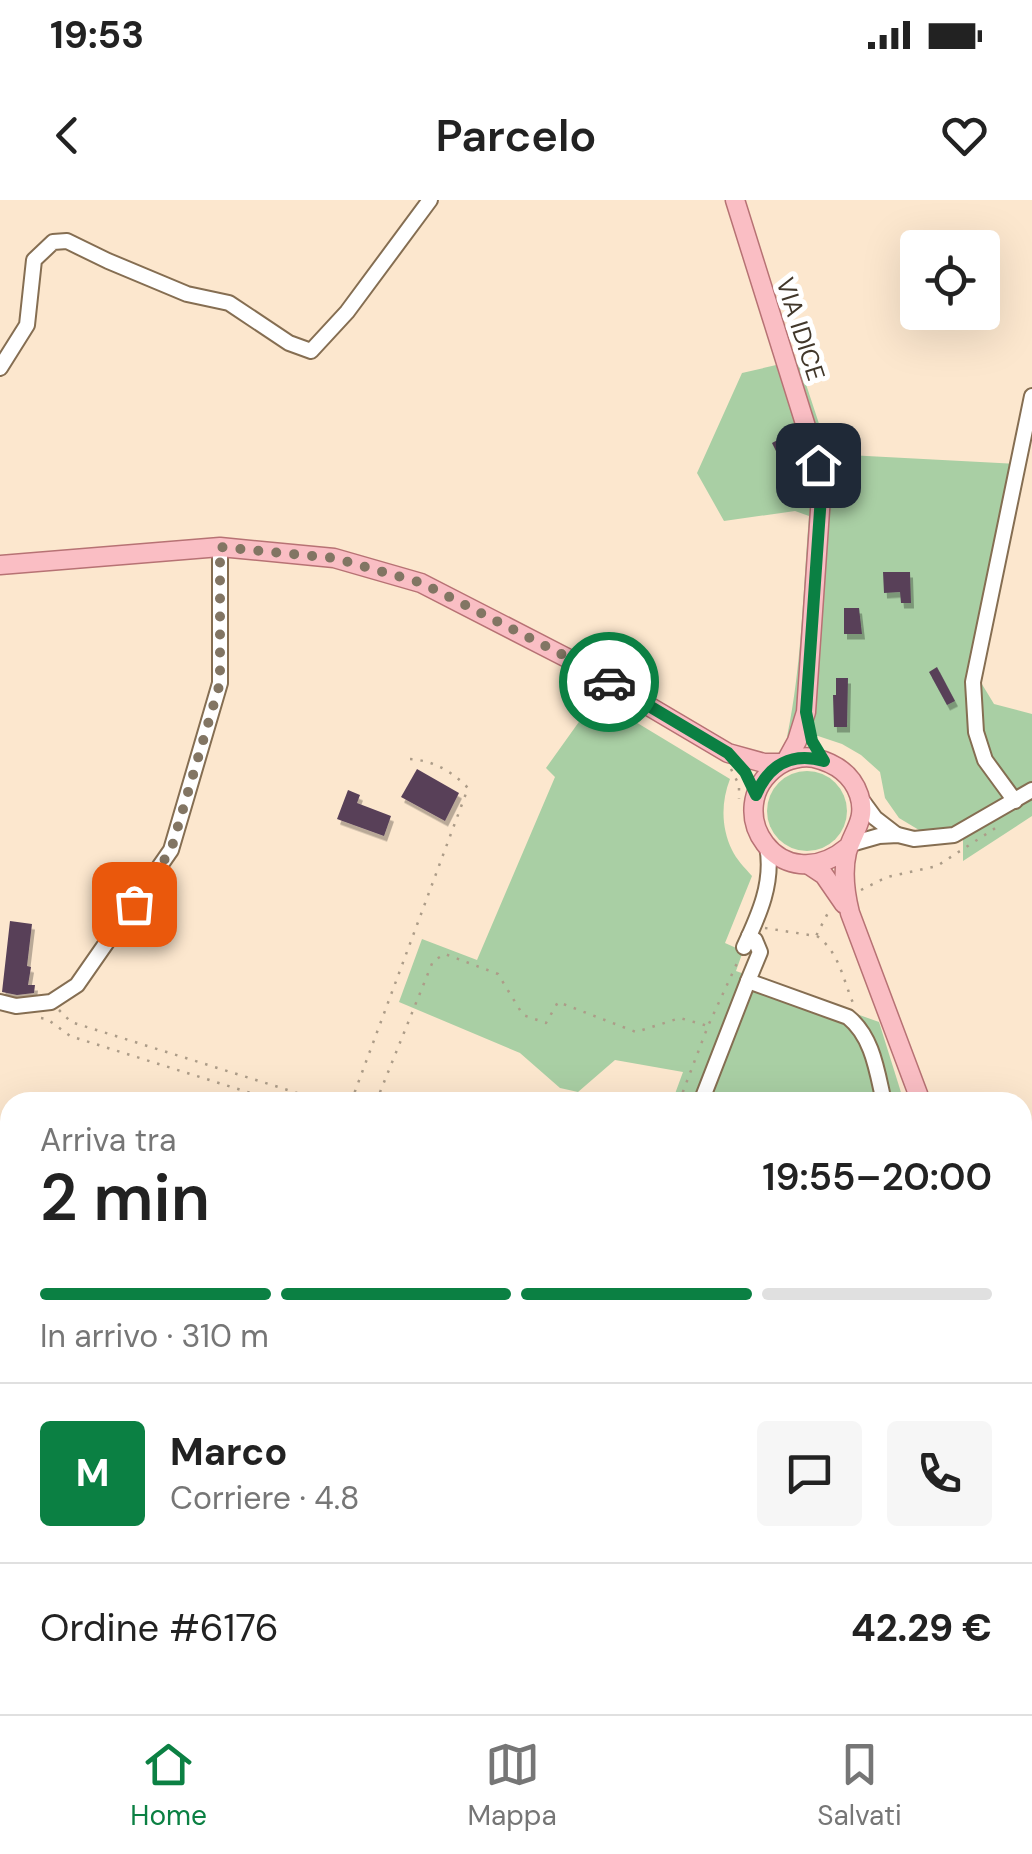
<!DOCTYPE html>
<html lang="it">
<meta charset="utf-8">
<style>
:root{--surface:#fff;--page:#f6f6f6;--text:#222;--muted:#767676;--line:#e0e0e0;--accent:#0b8043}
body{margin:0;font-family:"DM Sans",sans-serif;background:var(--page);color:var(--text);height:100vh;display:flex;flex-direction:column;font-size:38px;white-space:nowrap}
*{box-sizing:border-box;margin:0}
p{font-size:32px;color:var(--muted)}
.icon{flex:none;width:55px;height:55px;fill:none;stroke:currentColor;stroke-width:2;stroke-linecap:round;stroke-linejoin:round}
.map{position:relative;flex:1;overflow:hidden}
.sheet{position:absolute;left:0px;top:892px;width:1032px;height:622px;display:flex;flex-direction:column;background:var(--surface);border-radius:30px 30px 0 0;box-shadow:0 10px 40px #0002}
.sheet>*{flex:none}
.fabs{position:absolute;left:900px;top:30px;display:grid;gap:20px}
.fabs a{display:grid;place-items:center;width:100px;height:100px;border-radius:10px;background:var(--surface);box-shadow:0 10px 40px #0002;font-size:50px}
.pin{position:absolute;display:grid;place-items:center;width:85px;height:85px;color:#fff;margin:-42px;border-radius:20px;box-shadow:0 5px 15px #0006}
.courier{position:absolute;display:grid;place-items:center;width:100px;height:100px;margin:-50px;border:8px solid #0b8043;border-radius:50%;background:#fff;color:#222;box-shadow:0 2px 12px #0007}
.overview em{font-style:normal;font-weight:600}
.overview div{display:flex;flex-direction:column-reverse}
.overview{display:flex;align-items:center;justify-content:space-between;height:170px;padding:0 40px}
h1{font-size:65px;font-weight:600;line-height:75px}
.bar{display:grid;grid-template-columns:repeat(4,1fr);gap:15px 10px;align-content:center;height:120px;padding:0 40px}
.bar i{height:12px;border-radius:8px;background:var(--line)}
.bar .selected{background:var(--accent)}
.bar p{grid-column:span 4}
.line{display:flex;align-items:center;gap:25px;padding:0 40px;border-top:2px solid var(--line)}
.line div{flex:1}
.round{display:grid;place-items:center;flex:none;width:105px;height:105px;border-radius:10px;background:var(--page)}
.status{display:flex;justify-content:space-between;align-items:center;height:70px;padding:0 50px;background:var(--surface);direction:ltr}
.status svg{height:28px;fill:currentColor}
header{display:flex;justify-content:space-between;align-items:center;height:130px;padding:0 40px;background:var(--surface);font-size:45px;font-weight:600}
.dock{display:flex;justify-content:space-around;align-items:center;height:140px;border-top:2px solid var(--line);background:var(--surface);font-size:28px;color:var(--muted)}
.dock a{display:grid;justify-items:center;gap:5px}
.dock .selected{color:var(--accent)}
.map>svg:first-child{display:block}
.green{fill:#a9cfa4}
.building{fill:#584159;filter:url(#shadow)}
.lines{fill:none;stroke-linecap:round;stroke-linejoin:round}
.minor-casing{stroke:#856e52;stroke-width:18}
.major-casing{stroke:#b77274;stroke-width:21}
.path{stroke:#ac9c88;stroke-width:2.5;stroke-dasharray:2.5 8;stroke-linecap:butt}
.minor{stroke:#fff;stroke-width:14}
.major{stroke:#fabec4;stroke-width:18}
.done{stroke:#827563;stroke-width:10;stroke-dasharray:0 18}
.route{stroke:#0b8043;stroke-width:12}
.labels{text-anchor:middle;stroke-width:10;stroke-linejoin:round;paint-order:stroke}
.street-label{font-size:25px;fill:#41372a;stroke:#fff}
</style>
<div class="status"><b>19:53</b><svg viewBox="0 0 49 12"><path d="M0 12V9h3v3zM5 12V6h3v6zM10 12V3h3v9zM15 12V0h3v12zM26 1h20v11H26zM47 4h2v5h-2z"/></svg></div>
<header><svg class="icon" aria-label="back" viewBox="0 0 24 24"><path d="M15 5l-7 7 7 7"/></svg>Parcelo<svg class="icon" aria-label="heart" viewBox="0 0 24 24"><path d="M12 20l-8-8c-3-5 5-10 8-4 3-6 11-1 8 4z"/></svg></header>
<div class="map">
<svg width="1032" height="1514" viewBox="0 0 1032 1514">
<defs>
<filter id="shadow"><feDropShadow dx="3" dy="5.5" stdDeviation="0" flood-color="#0004"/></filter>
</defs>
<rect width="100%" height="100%" fill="#fce7ce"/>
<g class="green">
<path d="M798,160L829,254L1020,264L977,476L994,504L1032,514V616L963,661V636L919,630L899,618L885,598L880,572L861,555L842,544L818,536L787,537C802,465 803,390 809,316L795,311L724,321L697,273L742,173Z"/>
<path d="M596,498L730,579C721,602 721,627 732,650C736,659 745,668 752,676L725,743L743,751L736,771L879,822L904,902H672L683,872L615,860L578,892L560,888L520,853L399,802L422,739L477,760L555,577L546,568Z"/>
<circle cx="807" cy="611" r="40"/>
<path d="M10,962V1067L0,1042V965Z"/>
</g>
<g class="building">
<path d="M794,231L802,255L783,265L772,243Z"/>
<path d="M883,372H910L911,403H901L900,392L884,393Z"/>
<path d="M844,408H859L862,434H844Z"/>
<path d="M937,467L955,501L947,505L929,472Z"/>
<path d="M836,478H848L847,527H834L833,495H836Z"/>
<path d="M417,569L459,593L445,621L401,597Z"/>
<path d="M348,590L360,595L357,603L391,616L384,636L337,619Z"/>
<path d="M10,721L32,724L27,766L31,767L28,785H35L34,793L17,795L2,792Z"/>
</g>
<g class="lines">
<defs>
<g id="minor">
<path d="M0,168L27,125L34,60L53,42L67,41L108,61L187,94L229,103L289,143L311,151L347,112L430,0"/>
<path d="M861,599L875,618L897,635"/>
<path d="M1015,601L985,560L976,532L973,482L1032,196"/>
<path d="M851,644L879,636L898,635L914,639L954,635L1032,590"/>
<path d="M749,736L755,740L760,752L748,781L848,817C873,837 877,872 884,902"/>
<path d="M744,747C759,715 774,682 767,646"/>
<path d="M0,802L16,806L51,802L77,785L171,650L220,483V347"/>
<path d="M701,902L748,781"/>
</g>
<g id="major">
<path d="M735,0L818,265L821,296L806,512L797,541L786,561"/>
<path d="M0,365L220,347L334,358L421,383L569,459L728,553L764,563H781"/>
<path d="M848,647C781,703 717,609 778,566C787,559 803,556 814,558C835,563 852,574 859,595C867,619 853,631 847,652C842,673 845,693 850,713L921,902"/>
<path d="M809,665L824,675L844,704"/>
<path d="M922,1514V1505"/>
</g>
</defs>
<use href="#minor" class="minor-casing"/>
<use href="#major" class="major-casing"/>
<g class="path">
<path d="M731,569L739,585V599"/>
<path d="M861,690L887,677L937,666L997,627"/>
<path d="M765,728L816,736L830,709"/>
<path d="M817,736C839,752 843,779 853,803"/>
<path d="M59,810L71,822L326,902"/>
<path d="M41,818L47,819L70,836L279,902"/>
<path d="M351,902L468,588C451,570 430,559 406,559"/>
<path d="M376,902L433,761L445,754L498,774L523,815L546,823L558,802L636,832L680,818L708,826"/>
<path d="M679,902L708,826L738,761"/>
<path d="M0,1052L10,1068"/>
<path d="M0,1309L10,1327"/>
<path d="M114,1505L115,1514"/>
<path d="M250,1505V1514"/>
<path d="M900,1514L901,1505"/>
</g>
<use href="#minor" class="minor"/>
<use href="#major" class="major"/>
</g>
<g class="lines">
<path class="done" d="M134,704L171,650L220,483V347L334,358L422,383L569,458L609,482"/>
<path class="route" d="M609,482L728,553L745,572L756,595C769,564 792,552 824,561L812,541L806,512L821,296L818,265"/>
</g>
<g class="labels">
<g class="street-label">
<text transform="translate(801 129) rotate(72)" y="9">VIA IDICE</text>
</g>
</g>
</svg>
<div class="fabs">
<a><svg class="icon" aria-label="locate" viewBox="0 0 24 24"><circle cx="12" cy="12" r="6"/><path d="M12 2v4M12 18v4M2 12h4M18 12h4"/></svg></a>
</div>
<div class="pin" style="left:134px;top:704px;background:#ea580c"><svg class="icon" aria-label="bag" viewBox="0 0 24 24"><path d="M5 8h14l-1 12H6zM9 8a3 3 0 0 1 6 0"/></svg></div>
<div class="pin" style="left:818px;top:265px;background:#1f2937"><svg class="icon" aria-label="home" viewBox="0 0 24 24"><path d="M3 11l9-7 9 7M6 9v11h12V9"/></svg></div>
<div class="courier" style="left:609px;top:482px"><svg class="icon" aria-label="car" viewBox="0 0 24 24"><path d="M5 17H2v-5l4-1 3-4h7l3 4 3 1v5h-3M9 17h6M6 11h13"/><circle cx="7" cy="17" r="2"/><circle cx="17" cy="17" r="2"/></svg></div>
<section class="sheet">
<div class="overview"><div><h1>2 min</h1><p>Arriva tra</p></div><em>19:55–20:00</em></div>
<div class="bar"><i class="selected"></i><i class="selected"></i><i class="selected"></i><i></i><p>In arrivo · 310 m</p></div>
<div class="line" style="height:180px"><b class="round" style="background:var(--accent);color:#fff">M</b><div><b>Marco</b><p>Corriere · 4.8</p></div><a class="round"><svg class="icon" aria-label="chat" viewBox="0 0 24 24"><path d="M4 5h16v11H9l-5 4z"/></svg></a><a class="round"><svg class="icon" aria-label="phone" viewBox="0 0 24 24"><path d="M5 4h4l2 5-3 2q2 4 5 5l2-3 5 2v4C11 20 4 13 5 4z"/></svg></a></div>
<div class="line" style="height:130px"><div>Ordine #6176</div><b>42.29 €</b></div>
</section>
</div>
<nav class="dock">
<a class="selected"><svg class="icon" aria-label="home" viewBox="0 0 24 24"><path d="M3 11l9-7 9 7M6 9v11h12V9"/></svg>Home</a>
<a><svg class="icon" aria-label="map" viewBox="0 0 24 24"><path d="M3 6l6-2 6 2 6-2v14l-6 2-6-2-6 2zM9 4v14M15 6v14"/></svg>Mappa</a>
<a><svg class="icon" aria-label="saved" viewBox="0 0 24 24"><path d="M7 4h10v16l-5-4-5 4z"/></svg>Salvati</a>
</nav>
